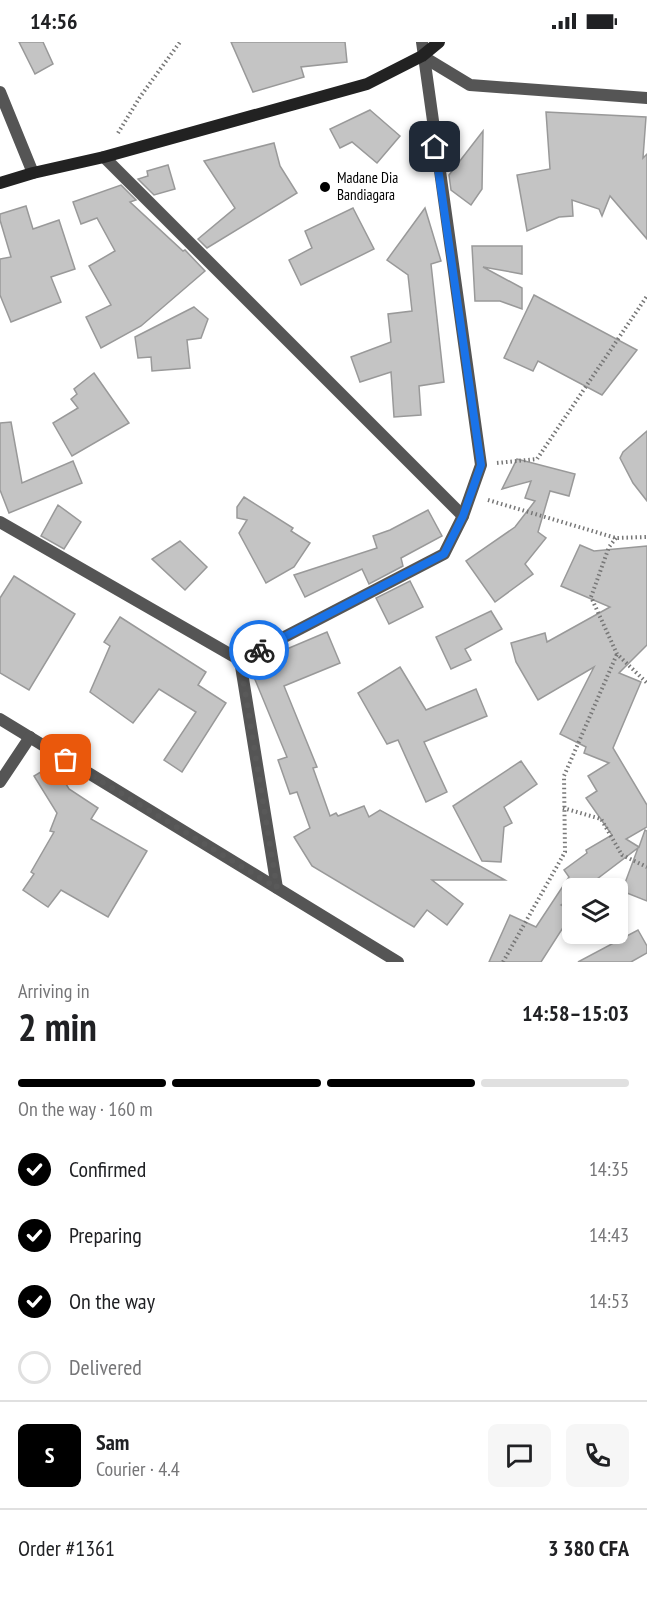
<!DOCTYPE html>
<meta charset="utf-8">
<style>
:root{--surface:#fff;--page:#f6f6f6;--text:#202124;--muted:#757577;--line:#e0e0e0;--accent:#000}
body{margin:0;font-family:"PT Sans Narrow",sans-serif;background:var(--page);color:var(--text);height:100vh;display:flex;flex-direction:column;font-size:22px;white-space:nowrap}
*{box-sizing:border-box;margin:0}
p{font-size:20px;color:var(--muted)}
.icon{flex:none;width:33px;height:33px;fill:none;stroke:currentColor;stroke-width:2;stroke-linecap:round;stroke-linejoin:round}
.map{position:relative;height:920px;overflow:hidden}
.sheet{display:flex;flex-direction:column;background:var(--surface);flex:1}
.sheet>*{flex:none}
.tools{position:absolute;left:562px;top:836px;display:grid;gap:12px}
.tools a{display:grid;place-items:center;width:66px;height:66px;border-radius:9px;background:var(--surface);box-shadow:0 3px 9px #0003;font-size:30px}
.pin{position:absolute;display:grid;place-items:center;width:51px;height:51px;color:#fff;margin:-26px;border-radius:12px;box-shadow:0 3px 9px #0006}
.courier{position:absolute;display:grid;place-items:center;width:60px;height:60px;margin:-30px;border:4px solid #1a73e8;border-radius:50%;background:#fff;color:#222;box-shadow:0 2px 8px #0007}
.summary em{font-style:normal;font-weight:600}
.summary div{display:flex;flex-direction:column-reverse}
.summary{display:flex;align-items:center;justify-content:space-between;height:102px;padding:0 18px}
h1{font-size:39px;font-weight:600;line-height:45px}
.bar{display:grid;grid-template-columns:repeat(4,1fr);gap:9px 6px;align-content:center;height:72px;padding:0 18px}
.bar i{height:8px;border-radius:4px;background:var(--line)}
.bar .active{background:var(--accent)}
.bar p{grid-column:span 4}
.line{display:flex;align-items:center;gap:15px;padding:0 18px;border-top:2px solid var(--line)}
.line div{flex:1}
.round{display:grid;place-items:center;flex:none;width:63px;height:63px;border-radius:9px;background:var(--page)}
ol{padding:0 18px;list-style:none}
li{display:flex;align-items:center;gap:18px;height:66px}
li p{margin-inline-start:auto}
li .icon{padding:6px;border-radius:50%;background:var(--accent);color:#fff;stroke-width:4}
li:last-child{color:var(--muted)}
li i{width:33px;height:33px;border:3px solid var(--line);border-radius:50%}
.status{display:flex;justify-content:space-between;align-items:center;height:42px;padding:0 30px;background:var(--surface);direction:ltr}
.status svg{height:16px;fill:currentColor}
.map>svg:first-child{display:block}
.building{fill:#c4c4c4;stroke:#999;stroke-width:1.5}
.lines{fill:none;stroke-linecap:round;stroke-linejoin:round}
.path{stroke:#777;stroke-width:4;stroke-dasharray:1.5 3;stroke-linecap:butt}
.minor{stroke:#555;stroke-width:12}
.secondary{stroke:#222;stroke-width:12}
.done{stroke:#595959;stroke-width:6;stroke-dasharray:0 10.8}
.route{stroke:#1a73e8;stroke-width:8}
.poi-dot{fill:#000;stroke:#fff;stroke-width:2}
.labels{text-anchor:middle;stroke-width:6;stroke-linejoin:round;paint-order:stroke}
.poi-label{font-size:15px;fill:#000;stroke:#fff;text-anchor:start}
</style>
<div class="status"><b>14:56</b><svg viewBox="0 0 49 12"><path d="M0 12V9h3v3zM5 12V6h3v6zM10 12V3h3v9zM15 12V0h3v12zM26 1h20v11H26zM47 4h2v5h-2z"/></svg></div>
<div class="map">
<svg width="647" height="920" viewBox="0 0 647 920">
<rect width="100%" height="100%" fill="#fff"/>
<g class="building">
<path d="M19,0H43L53,22L35,32Z"/>
<path d="M231,0H345L347,20L301,25L304,35L253,50Z"/>
<path d="M370,68L400,94L377,121L352,100L340,106L330,87Z"/>
<path d="M546,70L646,75L643,116L647,112V197L610,154L602,174L599,167L572,158L573,174L559,175L527,189L517,133L550,127Z"/>
<path d="M483,89L482,147L471,163L451,148L449,133Z"/>
<path d="M274,101L280,124L297,151L207,206L198,197L235,166L204,119Z"/>
<path d="M168,123L175,147L154,153L138,137L148,134L147,129Z"/>
<path d="M121,143L136,158L130,160L183,209L185,208L205,229L141,284L101,306L86,275L111,263L89,224L115,209L97,176L81,182L73,160Z"/>
<path d="M26,164L33,187L59,178L75,227L51,235L61,260L11,280L0,253V217L11,215L0,178V172Z"/>
<path d="M353,166L374,207L301,243L289,218L312,206L305,189Z"/>
<path d="M425,166L441,219L431,222L444,340L419,344L421,373L394,375L391,330L360,340L351,315L391,300L388,272L412,269L408,233L387,218Z"/>
<path d="M472,204H522V232L483,225L522,246V267L500,259H475Z"/>
<path d="M534,253L637,308L602,353L538,319L533,329L504,316Z"/>
<path d="M194,265L208,277L201,296L187,298L190,326L152,329L151,315L138,316L135,295Z"/>
<path d="M94,331L129,381L72,414L53,381L78,366L71,357L77,352L74,347Z"/>
<path d="M11,380L22,441L73,419L82,441L9,471L0,448V381Z"/>
<path d="M647,389V459L633,441L620,416L623,410Z"/>
<path d="M517,417L575,432L569,454L550,449L538,490L546,496L525,522L533,532L495,560L466,519L515,485L535,459L525,456L531,439L502,447Z"/>
<path d="M244,455L293,486L291,489L310,501L294,525L266,541L239,491L247,478L237,476V465Z"/>
<path d="M58,463L81,480L64,507L41,494Z"/>
<path d="M428,468L442,494L401,516L403,524L369,542L362,527L305,555L294,533L377,506L373,494L390,488Z"/>
<path d="M180,499L207,525L185,548L152,517Z"/>
<path d="M580,503L594,509L647,504V603L619,631L641,640L613,706L647,763V785L626,797L639,805L645,788L647,789V859L622,849L638,806L585,846H573V855L561,863L573,870L541,920H489L510,873L536,885L569,835L564,828L587,811L586,808L612,793L586,756L597,749L588,734L609,721L584,711L586,705L560,692L594,625L538,658L516,620L511,601L545,591L547,600L610,565L561,544Z"/>
<path d="M14,534L75,572L29,648L0,631V556Z"/>
<path d="M410,539L423,565L389,582L376,556Z"/>
<path d="M491,569L502,587L465,607L471,618L451,627L436,595Z"/>
<path d="M120,575L206,630L198,643L226,661L182,730L164,718L196,670L159,647L133,681L90,650L110,604L104,600Z"/>
<path d="M327,590L340,621L284,644L317,725L313,726L330,774L336,771L338,774L364,764L369,775L380,768L505,838H432L463,862L447,883L427,868L414,885L312,824L294,795L310,786L297,750L290,752L278,718L287,715L249,623Z"/>
<path d="M400,625L426,668L476,647L487,674L424,700L447,750L426,760L398,698L387,702L358,651Z"/>
<path d="M521,719L537,742L504,765L512,781L504,785L501,820L482,819L453,764Z"/>
<path d="M54,722L69,747L98,766L91,777L147,809L108,875L61,848L48,865L23,848L34,832L31,830L54,790L50,789L57,771L34,734Z"/>
<path d="M638,888L647,904V911L631,920H578Z"/>
</g>
<g class="lines">
<g class="path">
<path d="M118,91L140,55L180,0"/>
<path d="M497,421L537,417L647,254"/>
<path d="M488,458L616,496L647,495"/>
<path d="M616,496L609,505L591,555L617,612L647,641"/>
<path d="M563,766L601,777L622,813L647,825"/>
<path d="M503,920L565,810L564,734L617,612"/>
</g>
<g class="minor">
<path d="M422,14L470,43L647,56"/>
<path d="M0,50L33,131"/>
<path d="M104,115L463,474"/>
<path d="M0,480L240,618L277,846"/>
<path d="M240,618L444,512L463,474L481,423L422,0"/>
<path d="M0,677L398,920"/>
<path d="M0,740L30,695"/>
</g>
<path class="secondary" d="M0,141L33,131L104,115L367,42L422,14L439,0"/>
</g>
<g class="lines">
<path class="done" d="M66,718L277,846L240,618L259,608"/>
<path class="route" d="M259,608L444,512L463,474L481,423L435,105"/>
</g>
<circle class="poi-dot" cx="325" cy="145" r="6"/>
<g class="labels">
<g class="poi-label">
<text x="337" y="141">Madane Dia<tspan x="337" dy="17">Bandiagara</tspan></text>
</g>
</g>
</svg>
<div class="tools">
<a><svg class="icon" aria-label="layers" viewBox="0 0 24 24"><path d="M12 4l9 5-9 5-9-5zM3 14l9 5 9-5"/></svg></a>
</div>
<div class="pin" style="left:66px;top:718px;background:#ea580c"><svg class="icon" aria-label="bag" viewBox="0 0 24 24"><path d="M5 8h14l-1 12H6zM9 8a3 3 0 0 1 6 0"/></svg></div>
<div class="pin" style="left:435px;top:105px;background:#1f2937"><svg class="icon" aria-label="home" viewBox="0 0 24 24"><path d="M3 11l9-7 9 7M6 9v11h12V9"/></svg></div>
<div class="courier" style="left:259px;top:608px"><svg class="icon" aria-label="bike" viewBox="0 0 24 24"><circle cx="6" cy="16" r="4"/><circle cx="18" cy="16" r="4"/><path d="M6 16l4-8h5l3 8M10 8l3 8H6M13 5h3"/></svg></div>
</div>
<section class="sheet">
<div class="summary"><div><h1>2 min</h1><p>Arriving in</p></div><em>14:58–15:03</em></div>
<div class="bar"><i class="active"></i><i class="active"></i><i class="active"></i><i></i><p>On the way · 160 m</p></div>
<ol>
<li><svg class="icon" aria-label="check" viewBox="0 0 24 24"><path d="M5 12l5 5 9-10"/></svg>Confirmed<p>14:35</p></li>
<li><svg class="icon" aria-label="check" viewBox="0 0 24 24"><path d="M5 12l5 5 9-10"/></svg>Preparing<p>14:43</p></li>
<li><svg class="icon" aria-label="check" viewBox="0 0 24 24"><path d="M5 12l5 5 9-10"/></svg>On the way<p>14:53</p></li>
<li><i></i>Delivered</li>
</ol>
<div class="line" style="height:108px"><b class="round" style="background:var(--accent);color:#fff">S</b><div><b>Sam</b><p>Courier · 4.4</p></div><a class="round"><svg class="icon" aria-label="chat" viewBox="0 0 24 24"><path d="M4 5h16v11H9l-5 4z"/></svg></a><a class="round"><svg class="icon" aria-label="phone" viewBox="0 0 24 24"><path d="M5 4h4l2 5-3 2q2 4 5 5l2-3 5 2v4C11 20 4 13 5 4z"/></svg></a></div>
<div class="line" style="height:78px"><div>Order #1361</div><b>3 380 CFA</b></div>
</section>
